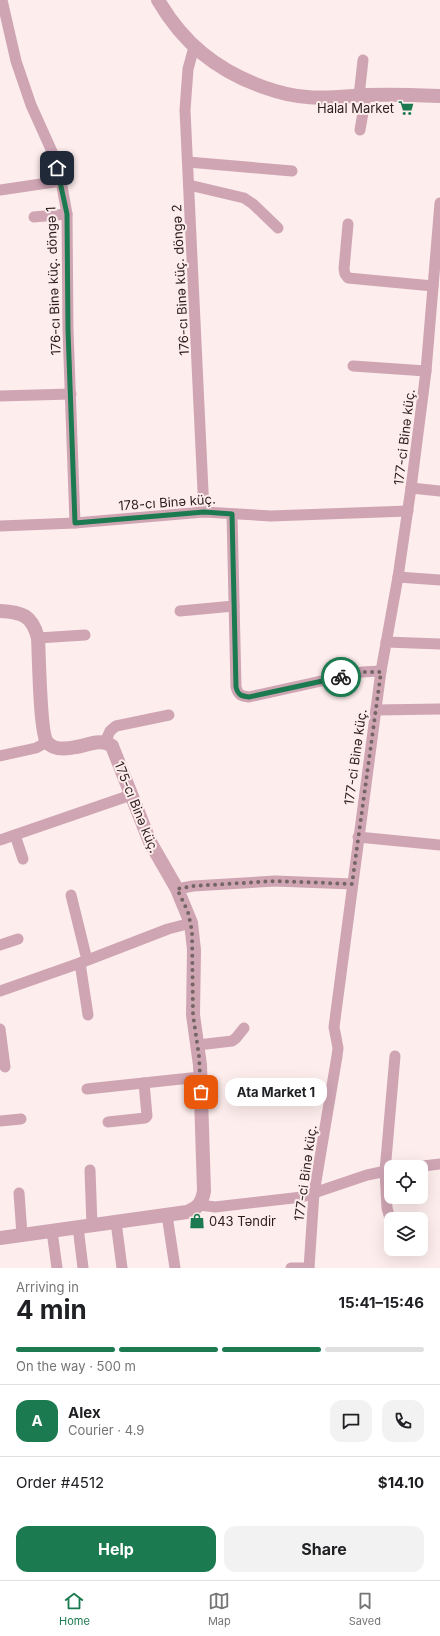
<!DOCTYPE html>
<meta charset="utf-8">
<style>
:root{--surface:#fff;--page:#f2f2f2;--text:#202124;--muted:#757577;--line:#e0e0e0;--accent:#1c7a50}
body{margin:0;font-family:Inter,sans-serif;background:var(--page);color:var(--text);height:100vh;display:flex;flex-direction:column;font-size:15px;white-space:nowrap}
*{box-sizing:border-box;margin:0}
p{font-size:13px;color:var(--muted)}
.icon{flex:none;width:22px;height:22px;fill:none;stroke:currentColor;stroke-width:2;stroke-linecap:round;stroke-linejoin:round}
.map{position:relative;height:1268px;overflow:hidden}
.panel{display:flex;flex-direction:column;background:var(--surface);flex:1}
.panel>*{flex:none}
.fabs{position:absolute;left:384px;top:1160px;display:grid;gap:8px}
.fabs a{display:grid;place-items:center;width:44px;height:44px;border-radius:8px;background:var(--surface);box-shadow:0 4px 16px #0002;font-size:20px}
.pin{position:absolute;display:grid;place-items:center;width:34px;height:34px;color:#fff;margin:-17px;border-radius:8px;box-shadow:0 2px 6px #0006}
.courier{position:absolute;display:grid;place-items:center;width:40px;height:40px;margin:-20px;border:3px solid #1c7a50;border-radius:50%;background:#fff;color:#222;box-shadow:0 1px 5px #0007}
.bubble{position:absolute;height:28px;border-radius:12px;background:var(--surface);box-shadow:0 4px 16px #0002;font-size:13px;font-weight:700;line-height:28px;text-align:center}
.head em{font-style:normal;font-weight:700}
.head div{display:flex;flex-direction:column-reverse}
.head{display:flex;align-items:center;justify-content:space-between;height:68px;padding:0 16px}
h1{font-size:26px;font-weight:700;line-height:30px}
.bar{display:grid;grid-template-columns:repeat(4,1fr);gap:6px 4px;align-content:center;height:48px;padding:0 16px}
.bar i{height:5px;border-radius:3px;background:var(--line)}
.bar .selected{background:var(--accent)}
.bar p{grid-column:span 4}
.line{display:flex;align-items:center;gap:10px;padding:0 16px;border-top:1px solid var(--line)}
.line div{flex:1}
.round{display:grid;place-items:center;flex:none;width:42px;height:42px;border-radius:12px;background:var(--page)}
.button{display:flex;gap:8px;margin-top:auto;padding:8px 16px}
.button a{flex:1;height:46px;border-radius:12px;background:var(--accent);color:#fff;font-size:16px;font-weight:700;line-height:46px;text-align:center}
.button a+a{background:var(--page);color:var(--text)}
.dock{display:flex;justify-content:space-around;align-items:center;height:56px;border-top:1px solid var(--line);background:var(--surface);font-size:11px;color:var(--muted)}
.dock a{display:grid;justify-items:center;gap:2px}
.dock .selected{color:var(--accent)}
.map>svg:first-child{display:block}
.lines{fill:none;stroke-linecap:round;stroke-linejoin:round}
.minor{stroke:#cfa5b4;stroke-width:11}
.tertiary{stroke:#cfa5b4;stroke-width:14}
.done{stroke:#756665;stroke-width:4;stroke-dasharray:0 7.2}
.route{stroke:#1c7a50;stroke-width:5}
.labels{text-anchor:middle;stroke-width:4;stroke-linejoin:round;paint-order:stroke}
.poi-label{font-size:13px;fill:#2c1e1d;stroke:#fdedec;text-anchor:end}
.street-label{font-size:13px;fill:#2c1e1d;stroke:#fdedec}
</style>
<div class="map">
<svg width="440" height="1268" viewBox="0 0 440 1268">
<rect width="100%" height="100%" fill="#fdedec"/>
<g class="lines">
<g class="minor">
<path d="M2,0L16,61L31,105L54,156L61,181L67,214L68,330L75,523"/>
<path d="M194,47L188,69L185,110L204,512"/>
<path d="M359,96L363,60"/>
<path d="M360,130L366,95"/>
<path d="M188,162L292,171"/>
<path d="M189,185L244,198L253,204L278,228"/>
<path d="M0,190L61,181"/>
<path d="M34,217L67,214"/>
<path d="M348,224L344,269L345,274L348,278L433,286"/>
<path d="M353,366L426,371"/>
<path d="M0,396L71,394"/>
<path d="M411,488L440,491"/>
<path d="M232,514L236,687C238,695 241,696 249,697L362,672L381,671"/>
<path d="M0,526L75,523L204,512L271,516L408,511"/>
<path d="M398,577L440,580"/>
<path d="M180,611L234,606"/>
<path d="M38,638L85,635"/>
<path d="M386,642L440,644"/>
<path d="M376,710L440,709"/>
<path d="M105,742L110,731L116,726L169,715"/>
<path d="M0,756L36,748L47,742"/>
<path d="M15,835L23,859"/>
<path d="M358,837L440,845"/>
<path d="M0,840L131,795"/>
<path d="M177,889L193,886L275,881L352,884"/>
<path d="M71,895L87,960"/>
<path d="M0,945L18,939"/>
<path d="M80,963L88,1015"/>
<path d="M0,991L80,963L168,929L191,923"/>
<path d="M0,1029L5,1067"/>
<path d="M198,1045L232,1041L236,1038L244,1028"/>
<path d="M87,1089L200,1077"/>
<path d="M0,1121L21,1119"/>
<path d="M108,1122L145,1118L147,1116L144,1083"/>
<path d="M415,1167L440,1164"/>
<path d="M90,1170L92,1226"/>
<path d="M19,1193L22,1235"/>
<path d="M200,1205L215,1207L302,1197L367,1175L391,1170"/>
<path d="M167,1215L175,1268"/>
<path d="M116,1222L122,1268"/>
<path d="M391,1222L387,1208L385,1171L395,1056"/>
<path d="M78,1227L83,1268"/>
<path d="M52,1231L57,1268"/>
<path d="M291,1268H309"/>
<path d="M309,1268L314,1193L337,1056L338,1048L334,1027L381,671L398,577L411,488L426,371L440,203"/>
</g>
<g class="tertiary">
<path d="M158,0C183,43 216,70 263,87C277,92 291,96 307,97C327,99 347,96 367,95C391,94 416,95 440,96"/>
<path d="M0,611C22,612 32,615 38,638C39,655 40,733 47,742C54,751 67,749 76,747C88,745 101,738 112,746L150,842L177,889L191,923L194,950L193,1015L200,1065L204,1191C202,1203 198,1208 187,1212L0,1238"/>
</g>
</g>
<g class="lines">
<path class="done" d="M201,1092L199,1056L193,1015L192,931L188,912L177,889L193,886L275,881L352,884L381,672H362L341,677"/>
<path class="route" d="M57,168L67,214L68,330L75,523L204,512L232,514L236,687C238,695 241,696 249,697L341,677"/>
</g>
<defs>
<symbol id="supermarket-bare" viewBox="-9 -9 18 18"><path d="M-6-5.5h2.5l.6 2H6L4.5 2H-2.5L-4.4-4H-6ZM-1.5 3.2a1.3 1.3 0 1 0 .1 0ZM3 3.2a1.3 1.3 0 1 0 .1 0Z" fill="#1c7a50" stroke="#fdedec" stroke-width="2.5" paint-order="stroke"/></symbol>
<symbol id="shop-bare" viewBox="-9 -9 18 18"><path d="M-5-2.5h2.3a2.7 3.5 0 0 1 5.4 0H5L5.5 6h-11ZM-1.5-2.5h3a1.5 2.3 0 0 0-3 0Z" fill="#1c7a50" stroke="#fdedec" stroke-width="2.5" paint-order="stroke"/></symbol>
</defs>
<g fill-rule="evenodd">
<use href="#supermarket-bare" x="395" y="97" width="22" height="22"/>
<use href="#shop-bare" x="186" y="1210" width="22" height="22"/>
</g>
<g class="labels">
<g class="poi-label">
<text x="394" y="113">Halal Market</text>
<text x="209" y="1226" text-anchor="start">043 Təndir</text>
</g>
<g class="street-label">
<text transform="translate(180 280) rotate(-93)" y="5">176-cı Binə küç. döngə 2</text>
<text transform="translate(53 281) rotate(-92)" y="5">176-cı Binə küç. döngə 1</text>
<text transform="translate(404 437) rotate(-83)" y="5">177-ci Binə küç.</text>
<text transform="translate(167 502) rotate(-4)" y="5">178-cı Binə küç.</text>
<text transform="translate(355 757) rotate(-82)" y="5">177-ci Binə küç.</text>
<text transform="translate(137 807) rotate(68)" y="5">175-cı Binə küç.</text>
<text transform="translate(305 1173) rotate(-82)" y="5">177-ci Binə küç.</text>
</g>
</g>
</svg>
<div class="fabs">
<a><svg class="icon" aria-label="locate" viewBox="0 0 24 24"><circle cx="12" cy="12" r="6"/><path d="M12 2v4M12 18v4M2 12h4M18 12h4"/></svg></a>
<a><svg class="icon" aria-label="layers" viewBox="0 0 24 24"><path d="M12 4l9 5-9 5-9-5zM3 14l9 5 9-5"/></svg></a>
</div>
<div class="pin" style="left:201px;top:1092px;background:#ea580c"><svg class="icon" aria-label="bag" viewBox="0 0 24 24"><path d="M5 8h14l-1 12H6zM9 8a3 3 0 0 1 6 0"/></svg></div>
<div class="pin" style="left:57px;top:168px;background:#1f2937"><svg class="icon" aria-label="home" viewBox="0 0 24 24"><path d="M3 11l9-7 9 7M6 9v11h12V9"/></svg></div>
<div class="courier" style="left:341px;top:677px"><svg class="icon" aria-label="bike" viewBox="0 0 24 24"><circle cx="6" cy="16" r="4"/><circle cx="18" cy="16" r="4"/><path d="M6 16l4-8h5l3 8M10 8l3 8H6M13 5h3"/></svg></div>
<div class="bubble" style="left:225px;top:1078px;width:102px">Ata Market 1</div>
</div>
<section class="panel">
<div class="head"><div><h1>4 min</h1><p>Arriving in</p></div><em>15:41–15:46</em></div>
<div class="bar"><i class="selected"></i><i class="selected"></i><i class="selected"></i><i></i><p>On the way · 500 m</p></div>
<div class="line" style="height:72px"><b class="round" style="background:var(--accent);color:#fff">A</b><div><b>Alex</b><p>Courier · 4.9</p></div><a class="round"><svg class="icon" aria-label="chat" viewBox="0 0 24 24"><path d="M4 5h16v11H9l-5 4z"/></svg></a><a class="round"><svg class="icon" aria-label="phone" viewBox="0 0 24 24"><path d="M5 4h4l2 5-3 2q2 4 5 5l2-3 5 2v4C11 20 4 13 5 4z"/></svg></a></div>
<div class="line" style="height:52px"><div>Order #4512</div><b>$14.10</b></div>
<div class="button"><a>Help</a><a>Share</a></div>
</section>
<nav class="dock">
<a class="selected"><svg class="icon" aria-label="home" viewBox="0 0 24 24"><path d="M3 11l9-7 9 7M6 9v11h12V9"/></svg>Home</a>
<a><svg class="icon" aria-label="map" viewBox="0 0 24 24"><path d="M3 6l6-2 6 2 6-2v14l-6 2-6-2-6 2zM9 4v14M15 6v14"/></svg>Map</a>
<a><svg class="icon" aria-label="saved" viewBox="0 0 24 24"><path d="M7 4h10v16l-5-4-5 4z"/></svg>Saved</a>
</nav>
